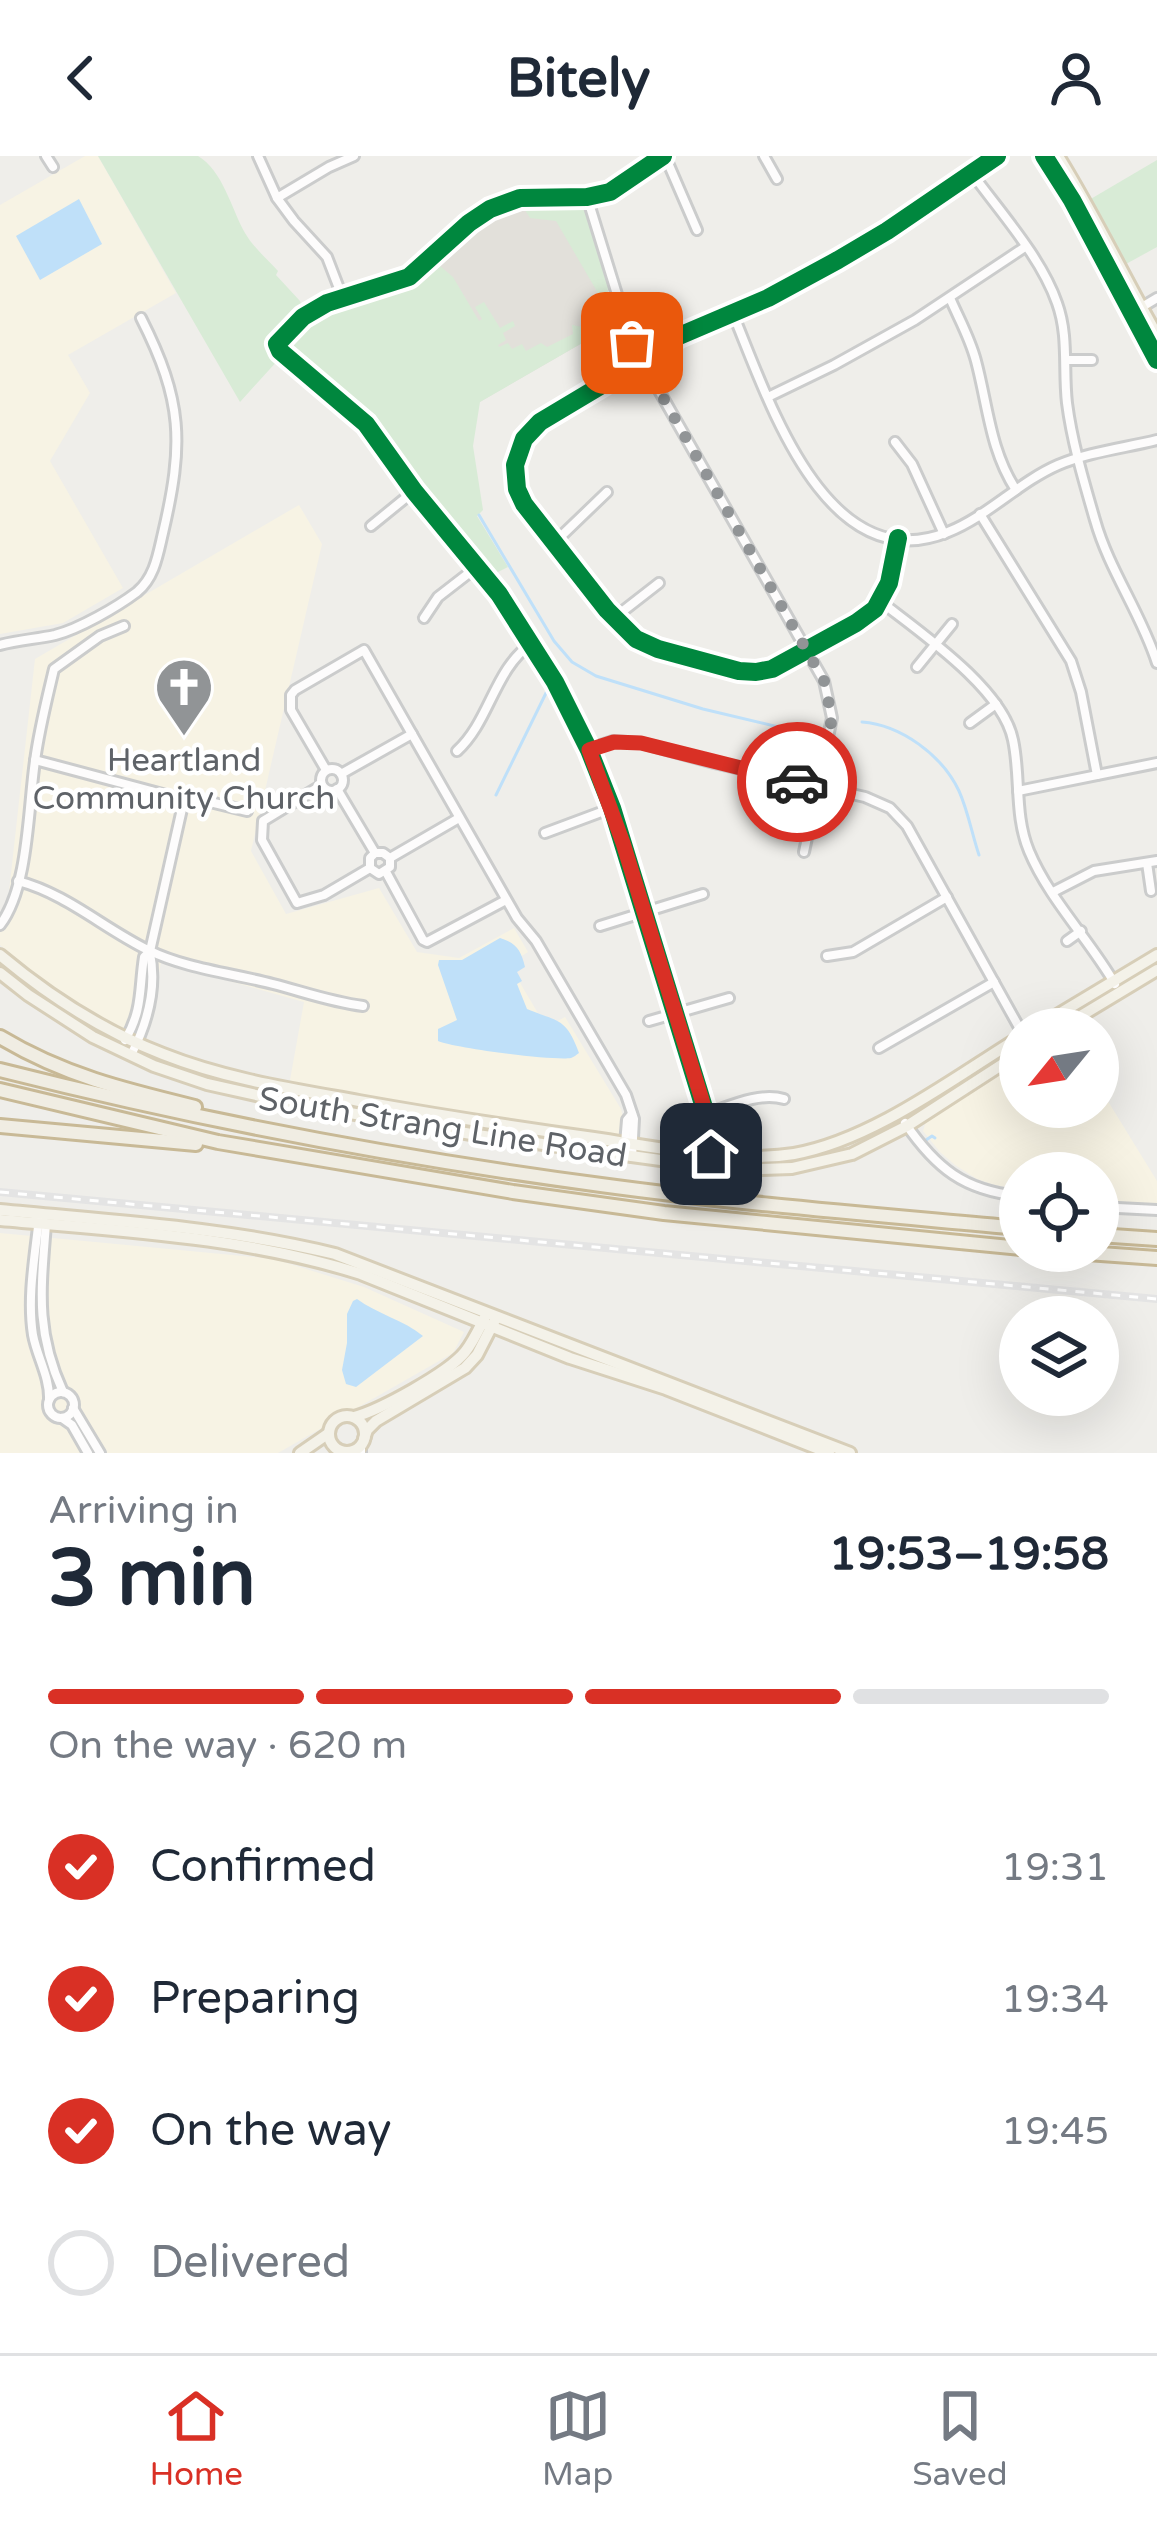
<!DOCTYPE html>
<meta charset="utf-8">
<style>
:root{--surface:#fff;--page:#f6f6f7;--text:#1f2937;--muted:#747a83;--line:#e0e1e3;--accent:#d93025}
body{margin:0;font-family:"Varela Round",sans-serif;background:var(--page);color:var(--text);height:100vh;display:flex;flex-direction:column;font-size:45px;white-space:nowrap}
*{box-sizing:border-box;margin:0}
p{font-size:39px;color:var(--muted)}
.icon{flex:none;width:66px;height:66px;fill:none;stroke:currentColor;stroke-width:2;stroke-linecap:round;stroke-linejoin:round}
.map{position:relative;height:1297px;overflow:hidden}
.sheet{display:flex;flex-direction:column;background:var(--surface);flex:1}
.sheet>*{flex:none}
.needle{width:78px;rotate:240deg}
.tools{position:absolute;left:999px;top:852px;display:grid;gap:24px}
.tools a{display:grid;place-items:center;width:120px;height:120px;border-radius:50%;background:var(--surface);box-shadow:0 12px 48px #0002;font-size:60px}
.pin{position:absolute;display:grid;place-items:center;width:102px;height:102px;color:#fff;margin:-51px;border-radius:24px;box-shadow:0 6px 18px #0006}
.courier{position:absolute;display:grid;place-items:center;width:120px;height:120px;margin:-60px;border:9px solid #d93025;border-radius:50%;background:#fff;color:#222;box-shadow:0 3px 15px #0007}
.head em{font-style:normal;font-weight:700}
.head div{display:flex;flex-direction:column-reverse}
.head{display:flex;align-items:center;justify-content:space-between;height:204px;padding:0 48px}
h1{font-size:78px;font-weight:700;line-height:90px}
.bar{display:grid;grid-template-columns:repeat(4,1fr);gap:18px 12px;align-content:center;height:144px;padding:0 48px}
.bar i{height:15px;border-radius:9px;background:var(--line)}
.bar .current{background:var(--accent)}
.bar p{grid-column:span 4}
ol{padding:0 48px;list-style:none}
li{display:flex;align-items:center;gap:36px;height:132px}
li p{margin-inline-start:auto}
li .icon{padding:12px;border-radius:50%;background:var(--accent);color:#fff;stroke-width:4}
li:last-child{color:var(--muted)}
li i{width:66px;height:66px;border:6px solid var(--line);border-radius:50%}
header{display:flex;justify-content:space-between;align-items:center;height:156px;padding:0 48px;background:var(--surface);font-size:54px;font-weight:700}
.dock{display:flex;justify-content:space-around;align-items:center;height:168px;border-top:3px solid var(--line);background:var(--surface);font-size:33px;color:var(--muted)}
.dock a{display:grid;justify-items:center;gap:6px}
.dock .current{color:var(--accent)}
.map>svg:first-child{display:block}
.commercial{fill:#f7f3e4}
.education{fill:#e2e0da}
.green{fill:#d8ebd6}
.water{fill:#bfe0f9}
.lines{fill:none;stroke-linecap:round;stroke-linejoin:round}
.stream{stroke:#bfe0f9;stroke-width:3}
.minor-casing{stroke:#cbcccc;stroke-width:14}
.major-casing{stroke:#d7ceb8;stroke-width:16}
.highway-casing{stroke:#c8b996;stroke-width:18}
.minor{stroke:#fdfcfc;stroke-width:8}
.major{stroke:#f4f2e9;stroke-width:10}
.highway{stroke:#f0ede3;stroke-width:12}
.rail-casing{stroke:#e4e4e4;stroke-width:8}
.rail{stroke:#fff;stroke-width:3;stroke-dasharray:9;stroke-linecap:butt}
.cycleway-casing{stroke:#fff;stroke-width:26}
.cycleway{stroke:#00873e;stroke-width:18}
.done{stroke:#919496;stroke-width:12;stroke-dasharray:0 21.6}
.route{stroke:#d93025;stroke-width:15}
.labels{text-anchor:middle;stroke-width:9;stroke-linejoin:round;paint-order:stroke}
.poi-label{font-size:33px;fill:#5f6368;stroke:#fff}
.street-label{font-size:33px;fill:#5f6368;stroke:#fff}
</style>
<header><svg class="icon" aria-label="back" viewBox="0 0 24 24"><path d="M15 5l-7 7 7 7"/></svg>Bitely<svg class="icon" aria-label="person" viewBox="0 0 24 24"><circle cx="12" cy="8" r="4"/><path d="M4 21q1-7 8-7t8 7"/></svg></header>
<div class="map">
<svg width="1157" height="1297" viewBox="0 0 1157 1297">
<rect width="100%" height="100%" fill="#efeeea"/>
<g class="commercial">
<path d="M85,0H98L176,137L68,199L90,237L50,305L123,432L63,467L0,478V49Z"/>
<path d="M299,349L322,388L251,695L286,758L379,732L417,796L459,802L514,772L528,796L509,808L546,871L565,861L621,953L628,981L480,960L297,928L290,924L304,846L161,806L147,880L140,882L59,837L0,789V760L8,744L35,503Z"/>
<path d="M1020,904V951H1098V929L1157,1025V1050L1098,1046V1017H1020V1033L995,1029L977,1023L955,1009L940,996L923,975L927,962Z"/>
<path d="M0,1077L274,1103L364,1131L464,1176L453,1197L278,1297H0Z"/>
</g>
<path class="education" d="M527,48L584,51L617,167L445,266L388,139L405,135L432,118L479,72L494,61Z"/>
<g class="green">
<path d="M98,0H198C223,15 231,52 245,77C253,91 267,103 278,115L276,119L300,145L303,155L269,186L271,197L279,203L240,246Z"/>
<path d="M1157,4V91L1126,108L1089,44Z"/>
<path d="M533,45L578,47L584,51L612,136V140L607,132L610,142L608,146L599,149L602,144L556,65L530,62L525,54L527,48Z"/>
<path d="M438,108C411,134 389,133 357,144L405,135L440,110L453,121L479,165L482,163L475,151L484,146L500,172L513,165L515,170L503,177L506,184L498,189L499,191L508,187L512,193L522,188L526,195L541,187L547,191L573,178L572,169L587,172L603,162L615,166V168L480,246L473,290L483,354L477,360L508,411L492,419L417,330L381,277L286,190L288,188L286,185C301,168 318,157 338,148L341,151V147L348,145L404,131Z"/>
</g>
<g class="water">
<path d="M79,43L102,88L40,124L16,80Z"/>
<path d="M500,782C516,787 521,794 525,811L517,816L522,825L517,828L527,853C558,866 566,861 579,897C576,899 574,901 571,902C554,905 454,892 438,885V873L457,864L438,809L439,804H462Z"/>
<path d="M357,1143C377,1158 404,1164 423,1180L356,1231L346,1228L342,1214L347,1187V1158L353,1145Z"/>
</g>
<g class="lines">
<g class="stream">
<path d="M479,359L554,485L572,506L596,520L703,553L791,574"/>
<path d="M862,566C901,569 942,599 959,635C968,655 972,678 979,699"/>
<path d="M496,639L548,533"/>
<path d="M926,984L932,980L935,982"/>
</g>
<defs>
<g id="minor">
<path d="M46,0L53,11"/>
<path d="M258,0L277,42L294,65L327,101L342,140"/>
<path d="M663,0L610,36L587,41L520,42L490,53L469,67L409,121L327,147L303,161L277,188L280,195L366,268L414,335L499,438L555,526L589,594L612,652L706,958L711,983L709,1011"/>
<path d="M665,0L697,74"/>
<path d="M764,0L777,23"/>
<path d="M971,16C1000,56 1041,101 1057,147C1069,180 1063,213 1067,247C1072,286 1084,326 1095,364C1109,414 1141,457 1157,507"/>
<path d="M587,41L632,187L824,525L832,562L804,696"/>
<path d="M277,42L329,11L354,0"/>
<path d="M950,142C959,163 970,182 976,205C988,250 990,294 1016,334"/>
<path d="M1137,154L1157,142"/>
<path d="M733,158C767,239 825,426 948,376C988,360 1019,326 1058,309C1089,296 1125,292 1157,284"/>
<path d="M1066,204H1092"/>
<path d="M768,241L834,209L915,164L1025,91"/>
<path d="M895,286L912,308L944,378"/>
<path d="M980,358L1071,505L1081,536L1097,619"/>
<path d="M371,370L414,335"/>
<path d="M898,382L889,427L875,453L856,467L772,513L756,516L739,515L658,493L636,483L607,454L524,348L517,333L515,309L524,283L540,266L642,205L679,180L768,142L838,104L887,75L997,0"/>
<path d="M554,387L607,336"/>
<path d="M880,445C921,477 1003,533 1013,584C1021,621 1014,659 1029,695C1049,743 1089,783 1115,828"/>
<path d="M424,462L438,441L478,410"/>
<path d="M614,462L659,427"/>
<path d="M0,489C18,484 37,483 55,479C79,473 117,451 137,436C155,421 158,398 163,377C184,287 183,245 141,162"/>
<path d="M917,511L952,468"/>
<path d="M970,567L996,548"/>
<path d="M589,593L613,585L641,587L714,607L865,641L890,652L907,670L1020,873"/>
<path d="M457,595C490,565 494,513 532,487"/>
<path d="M35,604L200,648L210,646L247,655"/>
<circle cx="332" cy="624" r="11"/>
<path d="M326,614L291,554V539L295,534L364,494L517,762L536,785L626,939L634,963L632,1001"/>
<path d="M341,618L412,578"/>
<path d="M322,629L263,665L262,684L297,747L324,739L370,712"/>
<path d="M337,633L375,697"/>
<path d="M1018,635L1157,607"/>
<path d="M545,677L612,652"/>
<path d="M390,702L383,697H375L370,702V712L379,718L390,711V702L459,662"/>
<path d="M1147,707L1151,735"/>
<path d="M386,716L423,784L427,786L506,744"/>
<path d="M18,725C67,738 103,772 148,794C187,813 231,817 273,828C304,836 331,846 363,850"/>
<path d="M1053,736L1094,715L1157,705"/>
<path d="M0,769C29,731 28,652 35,605C39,574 47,543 54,513L100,480L124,470"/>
<path d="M600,770L703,738"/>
<path d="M1067,785L1081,775"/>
<path d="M827,800L853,796L947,741"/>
<path d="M649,865L729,842"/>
<path d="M125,884C143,854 139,833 144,801L150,795L184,644"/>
<path d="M879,892L994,826"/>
<path d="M131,899C147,868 157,832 150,797"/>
<path d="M706,958C730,950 759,936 784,943"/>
<path d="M905,967C936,1012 964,1035 1020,1040"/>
<path d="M624,1000L627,964L632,958"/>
<path d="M1098,1051L1157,1054"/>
<path d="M39,1062C35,1100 27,1141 33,1179C37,1201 50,1221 49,1244"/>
<path d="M46,1068C41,1133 35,1175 63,1236"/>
<circle cx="61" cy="1249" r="13"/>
<path d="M73,1252L100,1297"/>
<path d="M62,1262L72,1269L88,1297"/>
<path d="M361,1290V1297"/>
<path d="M345,1296L346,1297"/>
</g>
<g id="major">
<path d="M1044,0L1072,44L1157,204"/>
<path d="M1058,0C1094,58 1123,119 1157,179"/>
<path d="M0,799C49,840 103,875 163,898C226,923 293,933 359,945C437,959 515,971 594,982C656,991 731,1008 794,998C872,984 952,923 1020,881"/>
<path d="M0,817L28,839L93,881L154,910L207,928L292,947L477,979L734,1014L792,1012L852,998L907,970L1020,897"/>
<path d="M1034,873L1157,799"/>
<path d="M1059,873L1157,814"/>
<path d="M0,1054C112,1065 226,1071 335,1098L850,1297"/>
<path d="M0,1064C121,1075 245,1081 361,1118L570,1202L666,1233L829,1297"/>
<circle cx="347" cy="1278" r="18"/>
<path d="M354,1261C380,1254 448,1217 465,1196C473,1186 479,1173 485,1161"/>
<path d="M364,1283L367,1274L376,1265L465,1212L477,1199L495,1164"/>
<path d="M300,1297L329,1277"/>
</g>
<g id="highway">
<path d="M0,881C63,919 125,934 195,951"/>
<path d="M0,914C198,964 399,1002 601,1029C740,1048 880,1059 1020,1072"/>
<path d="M0,934L218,986L513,1036L664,1057L1020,1092"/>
<path d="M0,970L196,988"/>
<path d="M1098,1079L1157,1083"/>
<path d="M1059,1095L1157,1102"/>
</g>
</defs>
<use href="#minor" class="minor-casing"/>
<use href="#major" class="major-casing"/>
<use href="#highway" class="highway-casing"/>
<use href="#minor" class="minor"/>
<use href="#major" class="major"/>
<use href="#highway" class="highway"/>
<defs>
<path id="rail" d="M0,1036L1157,1143"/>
</defs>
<use href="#rail" class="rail-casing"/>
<use href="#rail" class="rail"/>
<defs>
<g id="cycleway">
<path d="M663,0L610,36L587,41L520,42L490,53L469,67L409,121L327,147L303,161L277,188L280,195L366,268L414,335L499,438L555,526L589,594L612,652L706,958L711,983L709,1011"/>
<path d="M1044,0L1072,44L1157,204"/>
<path d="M898,382L889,427L875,453L856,467L772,513L756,516L739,515L658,493L636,483L607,454L524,348L517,333L515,309L524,283L540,266L642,205L679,180L768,142L838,104L887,75L997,0"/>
</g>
</defs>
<use href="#cycleway" class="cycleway-casing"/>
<use href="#cycleway" class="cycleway"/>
</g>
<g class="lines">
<path class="done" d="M632,187L824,525L832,562L818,631L797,626"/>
<path class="route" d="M711,998L709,972L702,944L623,687L589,594L614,586L641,587L797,626"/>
</g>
<defs>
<symbol id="church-pin" viewBox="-11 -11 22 30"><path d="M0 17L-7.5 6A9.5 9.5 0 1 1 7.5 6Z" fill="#919496" stroke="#fff"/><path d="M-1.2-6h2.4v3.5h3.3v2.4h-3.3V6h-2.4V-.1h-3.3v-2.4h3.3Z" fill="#fff"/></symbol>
</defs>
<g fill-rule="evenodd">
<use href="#church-pin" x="151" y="498" width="66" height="90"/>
</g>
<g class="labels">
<g class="poi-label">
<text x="184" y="615">Heartland<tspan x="184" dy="38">Community Church</tspan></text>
</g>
<g class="street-label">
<text transform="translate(443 970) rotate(9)" y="12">South Strang Line Road</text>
</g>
</g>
</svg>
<div class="tools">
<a><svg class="needle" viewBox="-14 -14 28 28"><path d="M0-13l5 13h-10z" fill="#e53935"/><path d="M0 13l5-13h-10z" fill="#747a83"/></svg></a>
<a><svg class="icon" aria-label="locate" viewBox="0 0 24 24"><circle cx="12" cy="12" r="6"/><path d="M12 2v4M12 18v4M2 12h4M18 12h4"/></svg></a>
<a><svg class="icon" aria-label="layers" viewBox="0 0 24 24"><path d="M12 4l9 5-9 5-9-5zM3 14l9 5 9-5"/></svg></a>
</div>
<div class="pin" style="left:632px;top:187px;background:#ea580c"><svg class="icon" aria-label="bag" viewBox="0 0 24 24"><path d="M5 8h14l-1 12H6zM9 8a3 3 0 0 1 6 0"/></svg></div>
<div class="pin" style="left:711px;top:998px;background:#1f2937"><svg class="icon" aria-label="home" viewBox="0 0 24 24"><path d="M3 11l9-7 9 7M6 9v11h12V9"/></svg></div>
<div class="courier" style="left:797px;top:626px"><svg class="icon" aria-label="car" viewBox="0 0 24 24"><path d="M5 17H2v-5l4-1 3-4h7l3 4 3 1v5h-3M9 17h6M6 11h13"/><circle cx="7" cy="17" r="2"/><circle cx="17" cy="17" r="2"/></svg></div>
</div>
<section class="sheet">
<div class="head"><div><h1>3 min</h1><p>Arriving in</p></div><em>19:53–19:58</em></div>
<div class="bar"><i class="current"></i><i class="current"></i><i class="current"></i><i></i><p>On the way · 620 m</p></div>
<ol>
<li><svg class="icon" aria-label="check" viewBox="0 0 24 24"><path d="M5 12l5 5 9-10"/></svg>Confirmed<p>19:31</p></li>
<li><svg class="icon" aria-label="check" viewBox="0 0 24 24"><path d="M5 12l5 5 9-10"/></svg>Preparing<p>19:34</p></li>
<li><svg class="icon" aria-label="check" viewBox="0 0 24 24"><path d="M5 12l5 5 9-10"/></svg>On the way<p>19:45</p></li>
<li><i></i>Delivered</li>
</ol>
</section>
<nav class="dock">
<a class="current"><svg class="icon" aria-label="home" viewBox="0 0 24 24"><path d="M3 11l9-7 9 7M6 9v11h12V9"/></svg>Home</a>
<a><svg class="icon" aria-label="map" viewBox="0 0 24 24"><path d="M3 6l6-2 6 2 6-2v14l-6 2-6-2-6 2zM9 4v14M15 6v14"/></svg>Map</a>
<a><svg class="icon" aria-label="saved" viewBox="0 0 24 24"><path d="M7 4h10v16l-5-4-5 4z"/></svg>Saved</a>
</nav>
